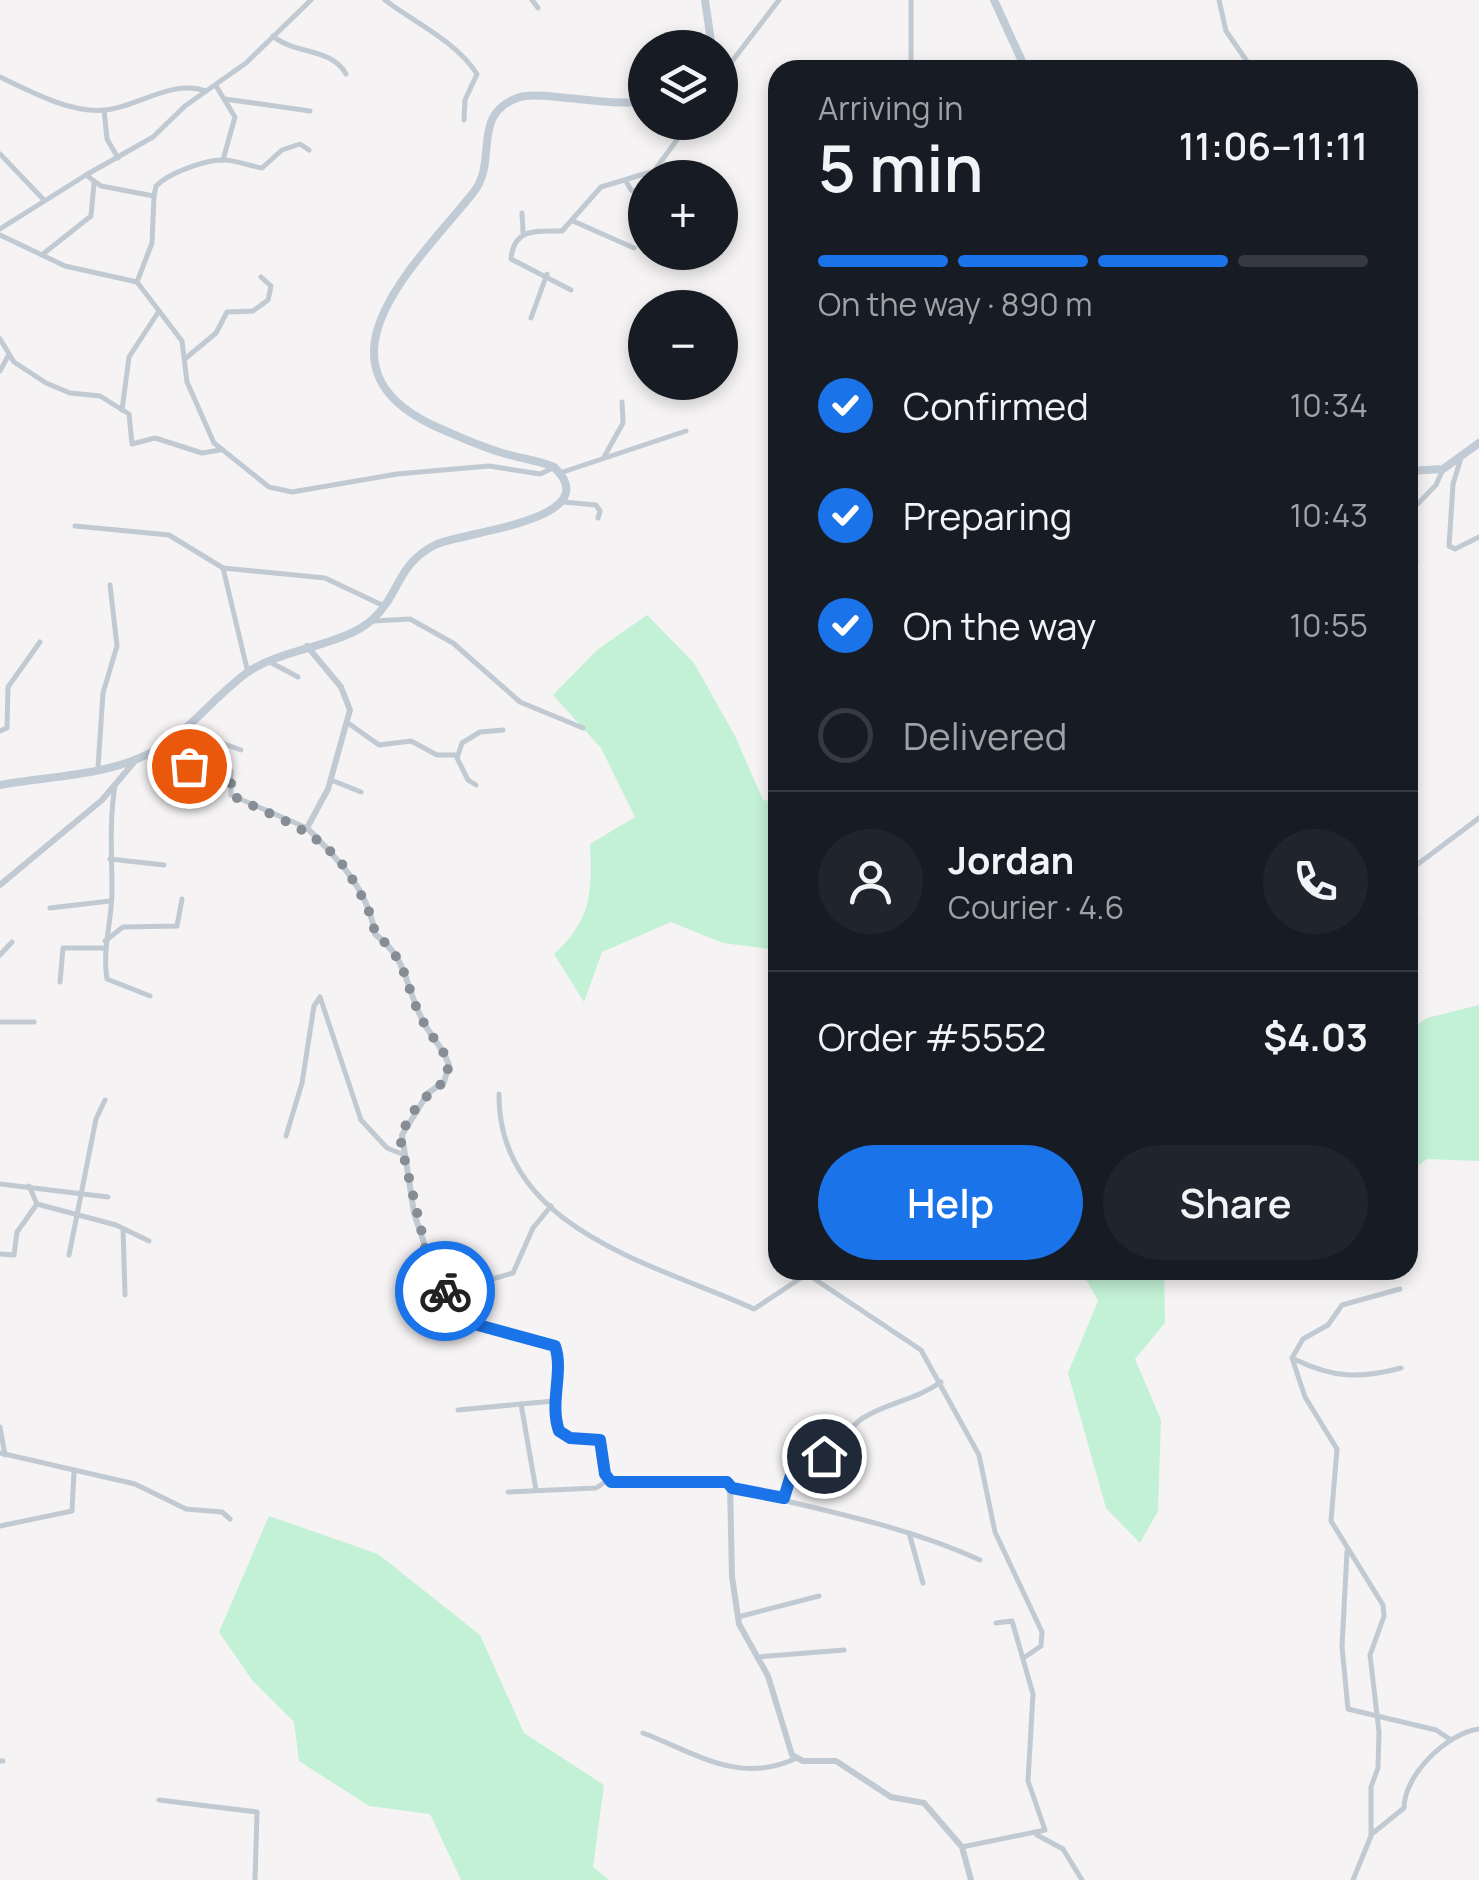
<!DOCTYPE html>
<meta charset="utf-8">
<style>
:root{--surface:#171b24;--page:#20242c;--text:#f1f3f6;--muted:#9ea1a6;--line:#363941;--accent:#1a73e8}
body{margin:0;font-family:Manrope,sans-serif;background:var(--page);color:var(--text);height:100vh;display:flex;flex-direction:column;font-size:38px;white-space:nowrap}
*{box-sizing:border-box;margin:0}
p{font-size:32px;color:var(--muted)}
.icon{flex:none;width:55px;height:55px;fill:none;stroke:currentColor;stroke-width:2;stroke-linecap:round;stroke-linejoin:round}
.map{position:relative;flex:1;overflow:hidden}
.sheet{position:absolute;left:768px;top:60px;width:650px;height:1220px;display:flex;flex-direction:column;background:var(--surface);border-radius:30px;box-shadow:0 5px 15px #0003}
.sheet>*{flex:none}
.buttons{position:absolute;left:628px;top:30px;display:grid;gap:20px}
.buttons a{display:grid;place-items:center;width:110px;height:110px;border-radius:50%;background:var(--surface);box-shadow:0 5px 15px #0003;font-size:50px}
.pin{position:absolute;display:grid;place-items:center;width:85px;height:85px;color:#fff;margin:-42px;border:5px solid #fff;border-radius:50%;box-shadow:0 2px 10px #0007}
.courier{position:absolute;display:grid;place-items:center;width:100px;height:100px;margin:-50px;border:8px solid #1a73e8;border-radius:50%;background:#fff;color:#222;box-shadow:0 2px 12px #0007}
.head em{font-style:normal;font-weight:600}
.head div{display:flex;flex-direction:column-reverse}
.head{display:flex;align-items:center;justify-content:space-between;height:170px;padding:0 50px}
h1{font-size:65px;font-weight:600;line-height:75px}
.bar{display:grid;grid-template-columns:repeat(4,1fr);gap:15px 10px;align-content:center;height:120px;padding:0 50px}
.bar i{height:12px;border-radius:8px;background:var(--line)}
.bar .current{background:var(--accent)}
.bar p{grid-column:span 4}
.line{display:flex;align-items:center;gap:25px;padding:0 50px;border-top:2px solid var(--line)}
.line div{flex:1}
.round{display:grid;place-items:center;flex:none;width:105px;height:105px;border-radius:52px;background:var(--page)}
ol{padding:0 50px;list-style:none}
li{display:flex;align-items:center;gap:30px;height:110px}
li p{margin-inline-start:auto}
li .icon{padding:10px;border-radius:50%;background:var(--accent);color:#fff;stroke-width:4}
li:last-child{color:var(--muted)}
li i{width:55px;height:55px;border:5px solid var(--line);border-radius:50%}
.cta{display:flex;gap:20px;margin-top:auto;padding:20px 50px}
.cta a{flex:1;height:115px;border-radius:60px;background:var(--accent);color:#fff;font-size:40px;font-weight:600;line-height:115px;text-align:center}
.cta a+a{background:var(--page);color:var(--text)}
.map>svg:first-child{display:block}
.green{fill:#c3f1d5}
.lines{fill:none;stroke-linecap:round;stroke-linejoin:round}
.minor{stroke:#c1cad2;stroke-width:5}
.tertiary{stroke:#c1cad2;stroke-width:6}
.secondary{stroke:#c1cbd6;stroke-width:8}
.done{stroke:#868d94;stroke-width:10;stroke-dasharray:0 18}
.route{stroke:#1a73e8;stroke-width:12}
</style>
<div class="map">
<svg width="1479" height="1880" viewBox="0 0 1479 1880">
<rect width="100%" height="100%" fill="#f5f3f3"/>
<g class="green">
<path d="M647,615L694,663L735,736L763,800L777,802V950L723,943L671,922L602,952L584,1002L554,954C592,920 592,892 590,844L635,817L601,748L553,695L597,650Z"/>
<path d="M1479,1005V1161L1427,1159L1408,1173V1031L1427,1018Z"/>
<path d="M1081,1270H1164L1165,1323L1135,1359L1161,1420L1158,1511L1140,1543L1106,1508L1068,1373L1098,1301Z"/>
<path d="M269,1516L378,1554L480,1635L524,1733L604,1785L593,1867L609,1880H461L430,1814L369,1806L299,1761L294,1722L252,1680L219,1632Z"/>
</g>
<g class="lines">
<g class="minor">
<path d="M385,0C415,23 456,41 477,74L465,100L464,120"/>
<path d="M532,0L538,8"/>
<path d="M1219,0L1226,31L1253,70"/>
<path d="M273,36C295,55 331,47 346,74"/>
<path d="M911,70V0"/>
<path d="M0,77C29,91 72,114 106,110C139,106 172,79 206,91"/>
<path d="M720,77L779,0"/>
<path d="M216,86L235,117L223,160"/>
<path d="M225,99L310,111"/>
<path d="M104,110L107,139L118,158"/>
<path d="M0,154L43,199"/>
<path d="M86,175L153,137L185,106L246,63L311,0"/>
<path d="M626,181L631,190L645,196"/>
<path d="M154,196L156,186C169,173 204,160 223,160C236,160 250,166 262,168L282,150L300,144L309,150"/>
<path d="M522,213L523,232"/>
<path d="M573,221L634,248"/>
<path d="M0,229L86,175L101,186L154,196L152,243L137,282L182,341L187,382L214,443L269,487L292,492L397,474L489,466L540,474L553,468"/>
<path d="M0,235L65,266L137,282"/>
<path d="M43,254L91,216L94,183"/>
<path d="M571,290L511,259C514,228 535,231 562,231L601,187L654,171L690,122"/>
<path d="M531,318L547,274"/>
<path d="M0,339L14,362L46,383L70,393L100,396L129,414L132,444L155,438L202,453L220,450"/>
<path d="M186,358L216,333L227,312L253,311L268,300L271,286L261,277"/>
<path d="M0,371L8,356"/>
<path d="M122,410L129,357L159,311"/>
<path d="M604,457L623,423L622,402"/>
<path d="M1461,458L1453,484L1449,546L1455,549L1479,537"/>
<path d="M560,473L686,431"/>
<path d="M563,502L596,505L600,511L598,518"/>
<path d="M1408,514L1436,485L1443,469"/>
<path d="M75,526L169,535L223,568L248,673"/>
<path d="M1408,547L1416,562"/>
<path d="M223,568L325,578L384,606"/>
<path d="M373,621L410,619L453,643L520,702L583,728"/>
<path d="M268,661L298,677"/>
<path d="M348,723L379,745L411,741L437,755H457"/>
<path d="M184,729L241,750"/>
<path d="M0,731L7,728L8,687L40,642"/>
<path d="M153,752L198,769L231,771V795L307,828"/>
<path d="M98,768L103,693L117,646L110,585"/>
<path d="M331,780L361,792"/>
<path d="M476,785L468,780L457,758L462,743L480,732L503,730"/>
<path d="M115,786C109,821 112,857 112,891C112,921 102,948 107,979L150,996"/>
<path d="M110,859L164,865"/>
<path d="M1418,864L1479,818"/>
<path d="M1408,897L1416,919L1408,936"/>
<path d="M50,908L110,901"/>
<path d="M105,941L123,927L177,926L182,899"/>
<path d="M0,955L12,942"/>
<path d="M60,982L63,948H104"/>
<path d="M0,1022H34"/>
<path d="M499,1094C498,1230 656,1264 754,1309L807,1274L921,1350L979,1455L995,1532L1042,1632L1041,1646L1025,1657"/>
<path d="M286,1136L302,1083L314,1006L320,997L361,1120L387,1148L402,1154"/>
<path d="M0,1184L108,1197"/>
<path d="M29,1186L37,1204L116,1225L149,1241"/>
<path d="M123,1229L125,1295"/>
<path d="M0,1254L14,1255L17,1232L37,1204"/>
<path d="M69,1255L96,1119L105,1100"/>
<path d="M454,1302L470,1299L489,1280L513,1273L533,1228L551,1206"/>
<path d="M1294,1359C1333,1378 1359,1379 1401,1368"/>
<path d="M521,1404L536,1490"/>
<path d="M458,1410L554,1401"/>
<path d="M0,1427L5,1455"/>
<path d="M0,1453L135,1484L186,1509L222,1512L230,1519"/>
<path d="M732,1488C815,1509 901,1524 980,1560"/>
<path d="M508,1492L596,1488L608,1480"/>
<path d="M784,1497L791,1475C804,1465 819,1462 832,1452C845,1442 848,1427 863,1418C890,1401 914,1401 941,1382"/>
<path d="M0,1526L72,1511L74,1472"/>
<path d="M909,1533L923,1583"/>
<path d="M1347,1551L1342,1647L1348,1709L1436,1730L1451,1740"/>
<path d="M738,1617L819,1596"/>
<path d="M757,1657L844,1650"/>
<path d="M643,1733C698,1754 739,1785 797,1758"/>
<path d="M0,1761H3"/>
<path d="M159,1800L257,1812L255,1880"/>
<path d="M1373,1833L1404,1808C1404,1775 1447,1733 1479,1729"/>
<path d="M1037,1835L1063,1849L1082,1880"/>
<path d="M962,1847L1045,1830L1028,1781L1033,1694L1012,1621L996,1623"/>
<path d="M1353,1880L1371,1836V1787L1378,1768L1379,1732L1370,1655L1384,1616L1383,1605L1331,1521L1337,1449L1305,1397L1292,1358L1303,1339L1328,1325L1342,1305L1400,1289"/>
</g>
<g class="tertiary">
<path d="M307,646L341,687L350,710L328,789L307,828C338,859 368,889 375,934C410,961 404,987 424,1023C432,1038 444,1049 449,1065L444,1082L428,1093L402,1135L414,1213L425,1246L427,1279L449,1293L467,1322L555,1346C564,1372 549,1402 559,1431L570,1438L600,1440L608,1480L625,1485H730L732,1577L739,1624L768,1676L792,1755L803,1761H836L891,1797L924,1803L962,1847L971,1880"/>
<path d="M0,885L102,800L135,761"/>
</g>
<g class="secondary">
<path d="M705,0L712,48"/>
<path d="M994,0L1026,70"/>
<path d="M1408,471L1443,469L1479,443"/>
<path d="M0,785C47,776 105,776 148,754C186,736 214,696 248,672C283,648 344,646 373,619C400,594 397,564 435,545C459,532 610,521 554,467C540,461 524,459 510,455C485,449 462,438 439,428C301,367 417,263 473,193C499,161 470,116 517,98C539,89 608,108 645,101"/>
</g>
</g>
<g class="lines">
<path class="done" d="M189,766L231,772V795C281,821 326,831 355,884C365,902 372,914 375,934C410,961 404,988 424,1023C432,1038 444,1049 449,1065L444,1082C424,1097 403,1117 401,1144L425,1246L424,1274L445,1291"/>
<path class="route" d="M445,1291L467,1322L555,1346C564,1372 549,1402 559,1431L570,1438L600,1440L605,1474L611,1482H727L732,1488L784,1498L791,1475L824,1456"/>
</g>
</svg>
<div class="buttons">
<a><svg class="icon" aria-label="layers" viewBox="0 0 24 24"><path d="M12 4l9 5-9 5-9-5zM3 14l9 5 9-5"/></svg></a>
<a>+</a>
<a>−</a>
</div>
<div class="pin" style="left:189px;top:766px;background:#ea580c"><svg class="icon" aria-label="bag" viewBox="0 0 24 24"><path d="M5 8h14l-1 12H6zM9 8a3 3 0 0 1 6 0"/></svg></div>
<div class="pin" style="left:824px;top:1456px;background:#1f2937"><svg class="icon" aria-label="home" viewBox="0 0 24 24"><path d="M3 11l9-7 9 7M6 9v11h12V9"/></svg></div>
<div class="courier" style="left:445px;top:1291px"><svg class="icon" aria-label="bike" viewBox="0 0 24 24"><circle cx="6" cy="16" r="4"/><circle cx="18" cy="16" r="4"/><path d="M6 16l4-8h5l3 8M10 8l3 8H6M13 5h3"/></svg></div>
<section class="sheet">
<div class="head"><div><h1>5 min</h1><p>Arriving in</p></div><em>11:06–11:11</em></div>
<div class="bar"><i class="current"></i><i class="current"></i><i class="current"></i><i></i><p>On the way · 890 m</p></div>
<ol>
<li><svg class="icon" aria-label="check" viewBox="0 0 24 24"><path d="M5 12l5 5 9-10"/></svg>Confirmed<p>10:34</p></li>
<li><svg class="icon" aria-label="check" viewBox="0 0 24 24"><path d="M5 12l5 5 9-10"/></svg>Preparing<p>10:43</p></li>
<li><svg class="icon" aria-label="check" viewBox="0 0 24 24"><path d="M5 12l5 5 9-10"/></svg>On the way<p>10:55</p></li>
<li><i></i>Delivered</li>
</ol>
<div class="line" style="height:180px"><a class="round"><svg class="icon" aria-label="person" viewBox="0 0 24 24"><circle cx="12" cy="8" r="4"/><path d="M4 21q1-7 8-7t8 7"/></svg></a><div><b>Jordan</b><p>Courier · 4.6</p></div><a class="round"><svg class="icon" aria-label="phone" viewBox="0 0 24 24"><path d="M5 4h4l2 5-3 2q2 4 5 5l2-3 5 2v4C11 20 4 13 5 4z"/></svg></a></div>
<div class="line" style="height:130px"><div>Order #5552</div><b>$4.03</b></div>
<div class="cta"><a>Help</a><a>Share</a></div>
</section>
</div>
